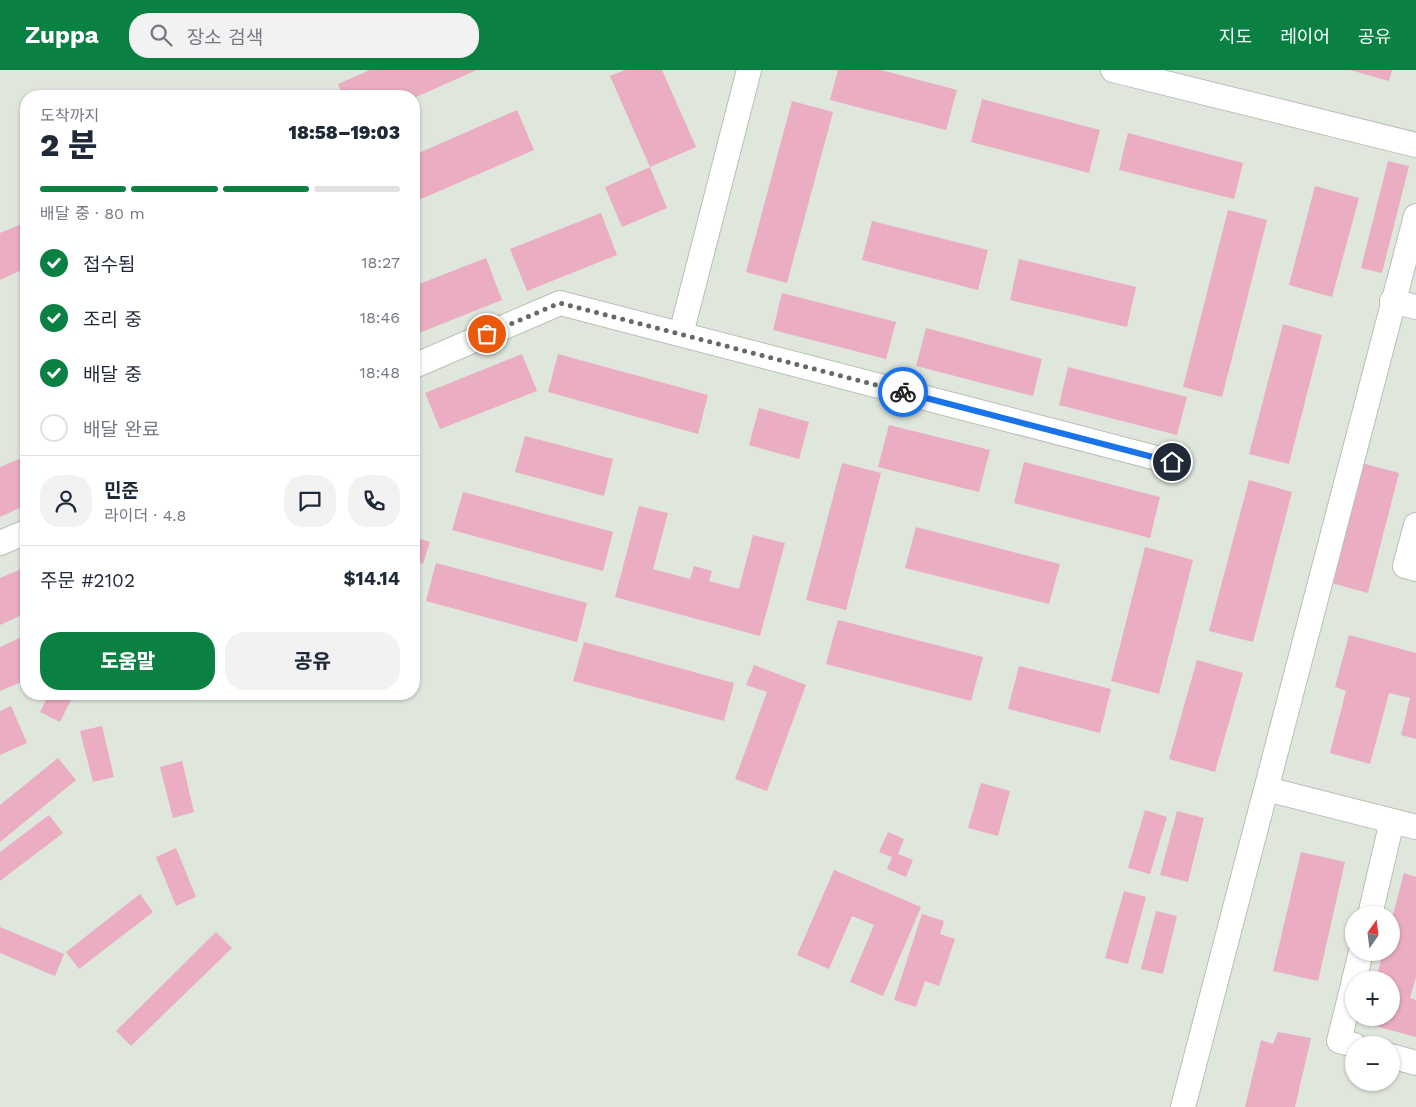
<!DOCTYPE html>
<html lang="ko">
<meta charset="utf-8">
<style>
:root{--surface:#fff;--page:#f2f2f3;--text:#1f2937;--muted:#747a83;--line:#e0e1e3;--accent:#0b8043}
body{margin:0;font-family:"Work Sans","Noto Sans KR",sans-serif;background:var(--page);color:var(--text);height:100vh;display:flex;flex-direction:column;font-size:19px;white-space:nowrap}
*{box-sizing:border-box;margin:0}
p{font-size:16px;color:var(--muted)}
.icon{flex:none;width:28px;height:28px;fill:none;stroke:currentColor;stroke-width:2;stroke-linecap:round;stroke-linejoin:round}
.map{position:relative;flex:1;overflow:hidden}
.side{position:absolute;left:20px;top:20px;width:400px;height:610px;display:flex;flex-direction:column;background:var(--surface);border-radius:20px;box-shadow:0 1px 4px #0004}
.side>*{flex:none}
.needle{width:32px;rotate:14deg}
.buttons{position:absolute;left:1345px;top:836px;display:grid;gap:10px}
.buttons a{display:grid;place-items:center;width:55px;height:55px;border-radius:50%;background:var(--surface);box-shadow:0 1px 4px #0004;font-size:25px}
.pin{position:absolute;display:grid;place-items:center;width:42px;height:42px;color:#fff;margin:-21px;border:2px solid #fff;border-radius:50%;box-shadow:0 1px 5px #0007}
.courier{position:absolute;display:grid;place-items:center;width:50px;height:50px;margin:-25px;border:4px solid #1a73e8;border-radius:50%;background:#fff;color:#222;box-shadow:0 1px 6px #0007}
.overview em{font-style:normal;font-weight:800}
.overview div{display:flex;flex-direction:column-reverse}
.overview{display:flex;align-items:center;justify-content:space-between;height:85px;padding:0 20px}
h1{font-size:32px;font-weight:800;line-height:38px}
.bar{display:grid;grid-template-columns:repeat(4,1fr);gap:8px 5px;align-content:center;height:60px;padding:0 20px}
.bar i{height:6px;border-radius:4px;background:var(--line)}
.bar .active{background:var(--accent)}
.bar p{grid-column:span 4}
.line{display:flex;align-items:center;gap:12px;padding:0 20px;border-top:1px solid var(--line)}
.line div{flex:1}
.round{display:grid;place-items:center;flex:none;width:52px;height:52px;border-radius:20px;background:var(--page)}
ol{padding:0 20px;list-style:none}
li{display:flex;align-items:center;gap:15px;height:55px}
li p{margin-inline-start:auto}
li .icon{padding:5px;border-radius:50%;background:var(--accent);color:#fff;stroke-width:4}
li:last-child{color:var(--muted)}
li i{width:28px;height:28px;border:2px solid var(--line);border-radius:50%}
.button{display:flex;gap:10px;margin-top:auto;padding:10px 20px}
.button a{flex:1;height:58px;border-radius:20px;background:var(--accent);color:#fff;font-size:20px;font-weight:800;line-height:58px;text-align:center}
.button a+a{background:var(--page);color:var(--text)}
header{display:flex;align-items:center;gap:30px;box-sizing:border-box;height:70px;padding:0 25px;background:var(--accent);color:#fff}
header strong{font-size:24px}
nav{display:flex;gap:28px;margin-inline-start:auto;font-size:18px}
.search{width:350px;height:45px;background:var(--page);display:flex;align-items:center;gap:12px;box-sizing:border-box;padding:0 18px;border-radius:20px;color:var(--muted);font-size:19px}
.map>svg:first-child{display:block}
.building{fill:#eaadc2}
.lines{fill:none;stroke-linecap:round;stroke-linejoin:round}
.minor-casing{stroke:#b8c0b6;stroke-width:26}
.minor{stroke:#fff;stroke-width:24}
.done{stroke:#656a64;stroke-width:5;stroke-dasharray:0 9}
.route{stroke:#1a73e8;stroke-width:6}
</style>
<header>
<strong>Zuppa</strong>
<div class="search"><svg class="icon" aria-label="search" viewBox="0 0 24 24"><circle cx="10" cy="10" r="6"/><path d="M15 15l6 6"/></svg>장소 검색</div>
<nav><a>지도</a><a>레이어</a><a>공유</a></nav>
</header>
<div class="map">
<svg width="1416" height="1037" viewBox="0 0 1416 1037">
<rect width="100%" height="100%" fill="#dfe7dd"/>
<g class="building">
<path d="M370,0H477L414,28L343,26L338,14Z"/>
<path d="M625,0H662L696,77L650,97L610,6Z"/>
<path d="M838,0H881L957,20L946,60L830,30Z"/>
<path d="M1350,0H1392L1389,11Z"/>
<path d="M982,29L1100,60L1089,103L971,72Z"/>
<path d="M792,31L833,42L787,213L746,202Z"/>
<path d="M517,40L534,80L414,132V85Z"/>
<path d="M1128,63L1243,93L1234,129L1119,100Z"/>
<path d="M1388,91L1409,96L1382,203L1361,198Z"/>
<path d="M650,97L667,138L622,157L605,117Z"/>
<path d="M1315,116L1359,128L1332,227L1289,215Z"/>
<path d="M1228,140L1267,150L1222,327L1183,317Z"/>
<path d="M601,143L617,185L527,221L510,179Z"/>
<path d="M872,151L988,180L978,220L862,190Z"/>
<path d="M26,152V198L0,210V163Z"/>
<path d="M486,188L502,230L414,265V216Z"/>
<path d="M1019,189L1136,217L1127,257L1010,230Z"/>
<path d="M782,223L896,252L886,289L773,260Z"/>
<path d="M1283,254L1322,265L1289,394L1249,384Z"/>
<path d="M926,258L1042,289L1033,326L916,296Z"/>
<path d="M522,284L537,321L440,359L425,323Z"/>
<path d="M558,284L708,325L698,364L548,322Z"/>
<path d="M1068,297L1187,327L1177,365L1059,335Z"/>
<path d="M759,338L809,352L799,389L749,375Z"/>
<path d="M889,355L990,380L979,422L878,397Z"/>
<path d="M525,366L613,389L604,426L515,402Z"/>
<path d="M26,386V435L0,447V397Z"/>
<path d="M1024,392L1160,427L1150,468L1014,433Z"/>
<path d="M1358,392L1399,403L1368,523L1328,512Z"/>
<path d="M842,393L881,403L846,540L806,530Z"/>
<path d="M1249,410L1292,422L1253,572L1209,561Z"/>
<path d="M463,422L613,462L603,501L452,460Z"/>
<path d="M639,436L668,443L653,499L690,509L694,496L712,501L709,511L739,519L753,465L785,473L760,566L615,527Z"/>
<path d="M916,457L1060,494L1049,534L905,498Z"/>
<path d="M414,467L430,472L423,494L414,491Z"/>
<path d="M1145,477L1193,490L1159,624L1111,611Z"/>
<path d="M436,493L587,533L577,572L426,531Z"/>
<path d="M26,497V543L0,555V508Z"/>
<path d="M838,550L983,587L971,631L826,594Z"/>
<path d="M26,565V610L0,621V577Z"/>
<path d="M1349,565L1416,583V669L1401,665L1410,628L1389,623L1370,694L1330,683L1346,621L1335,617Z"/>
<path d="M584,572L734,613L724,651L573,611Z"/>
<path d="M1197,590L1243,603L1215,702L1169,689Z"/>
<path d="M754,595L806,615L767,721L735,709L767,622L746,615Z"/>
<path d="M1019,596L1111,619L1100,663L1008,639Z"/>
<path d="M49,624H74L60,652L40,642Z"/>
<path d="M11,636L27,673L0,685V641Z"/>
<path d="M102,656L114,707L93,712L80,661Z"/>
<path d="M58,688L76,710L0,772V735Z"/>
<path d="M182,691L194,742L173,748L160,697Z"/>
<path d="M981,713L1010,721L998,766L968,758Z"/>
<path d="M1145,740L1167,747L1150,804L1128,798Z"/>
<path d="M1177,741L1204,748L1188,812L1160,805Z"/>
<path d="M49,745L63,763L0,811V782Z"/>
<path d="M888,762L904,769L898,784L913,790L906,807L887,799L892,787L879,782Z"/>
<path d="M176,778L196,827L176,836L156,787Z"/>
<path d="M1301,782L1345,792L1318,911L1273,901Z"/>
<path d="M834,800L921,837L883,926L850,912L874,855L852,846L829,899L797,885Z"/>
<path d="M1404,803L1416,807V907L1410,928L1416,930V967L1364,953L1366,948H1391V910H1376L1383,882H1391V852Z"/>
<path d="M1124,821L1146,827L1128,894L1105,888Z"/>
<path d="M140,824L153,842L79,899L66,882Z"/>
<path d="M1156,841L1177,846L1163,904L1141,899Z"/>
<path d="M922,844L944,851L940,864L955,869L939,916L925,911L916,937L894,930Z"/>
<path d="M0,857L64,884L55,906L0,883Z"/>
<path d="M216,862L232,878L131,976L116,961Z"/>
<path d="M1278,962L1311,968L1295,1037H1245L1261,970L1273,974Z"/>
</g>
<g class="lines">
<defs>
<g id="minor">
<path d="M1113,0L1416,75"/>
<path d="M1392,231L1416,237"/>
<path d="M681,264L749,0"/>
<path d="M414,296L560,233L1172,392"/>
<path d="M1416,455L1405,496L1416,499"/>
<path d="M0,473L26,462"/>
<path d="M1267,719L1416,757"/>
<path d="M1370,845L1392,751"/>
<path d="M1354,910L1361,882"/>
<path d="M1354,911L1339,971L1354,975"/>
<path d="M1391,986L1416,993"/>
<path d="M1183,1037L1416,146"/>
</g>
</defs>
<use href="#minor" class="minor-casing"/>
<use href="#minor" class="minor"/>
</g>
<g class="lines">
<path class="done" d="M487,264L560,233L903,322"/>
<path class="route" d="M903,322L1172,392"/>
</g>
</svg>
<div class="buttons">
<a><svg class="needle" viewBox="-14 -14 28 28"><path d="M0-13l5 13h-10z" fill="#e53935"/><path d="M0 13l5-13h-10z" fill="#747a83"/></svg></a>
<a>+</a>
<a>−</a>
</div>
<div class="pin" style="left:487px;top:264px;background:#ea580c"><svg class="icon" aria-label="bag" viewBox="0 0 24 24"><path d="M5 8h14l-1 12H6zM9 8a3 3 0 0 1 6 0"/></svg></div>
<div class="pin" style="left:1172px;top:392px;background:#1f2937"><svg class="icon" aria-label="home" viewBox="0 0 24 24"><path d="M3 11l9-7 9 7M6 9v11h12V9"/></svg></div>
<div class="courier" style="left:903px;top:322px"><svg class="icon" aria-label="bike" viewBox="0 0 24 24"><circle cx="6" cy="16" r="4"/><circle cx="18" cy="16" r="4"/><path d="M6 16l4-8h5l3 8M10 8l3 8H6M13 5h3"/></svg></div>
<section class="side">
<div class="overview"><div><h1>2 분</h1><p>도착까지</p></div><em>18:58–19:03</em></div>
<div class="bar"><i class="active"></i><i class="active"></i><i class="active"></i><i></i><p>배달 중 · 80 m</p></div>
<ol>
<li><svg class="icon" aria-label="check" viewBox="0 0 24 24"><path d="M5 12l5 5 9-10"/></svg>접수됨<p>18:27</p></li>
<li><svg class="icon" aria-label="check" viewBox="0 0 24 24"><path d="M5 12l5 5 9-10"/></svg>조리 중<p>18:46</p></li>
<li><svg class="icon" aria-label="check" viewBox="0 0 24 24"><path d="M5 12l5 5 9-10"/></svg>배달 중<p>18:48</p></li>
<li><i></i>배달 완료</li>
</ol>
<div class="line" style="height:90px"><a class="round"><svg class="icon" aria-label="person" viewBox="0 0 24 24"><circle cx="12" cy="8" r="4"/><path d="M4 21q1-7 8-7t8 7"/></svg></a><div><b>민준</b><p>라이더 · 4.8</p></div><a class="round"><svg class="icon" aria-label="chat" viewBox="0 0 24 24"><path d="M4 5h16v11H9l-5 4z"/></svg></a><a class="round"><svg class="icon" aria-label="phone" viewBox="0 0 24 24"><path d="M5 4h4l2 5-3 2q2 4 5 5l2-3 5 2v4C11 20 4 13 5 4z"/></svg></a></div>
<div class="line" style="height:65px"><div>주문 #2102</div><b>$14.14</b></div>
<div class="button"><a>도움말</a><a>공유</a></div>
</section>
</div>
